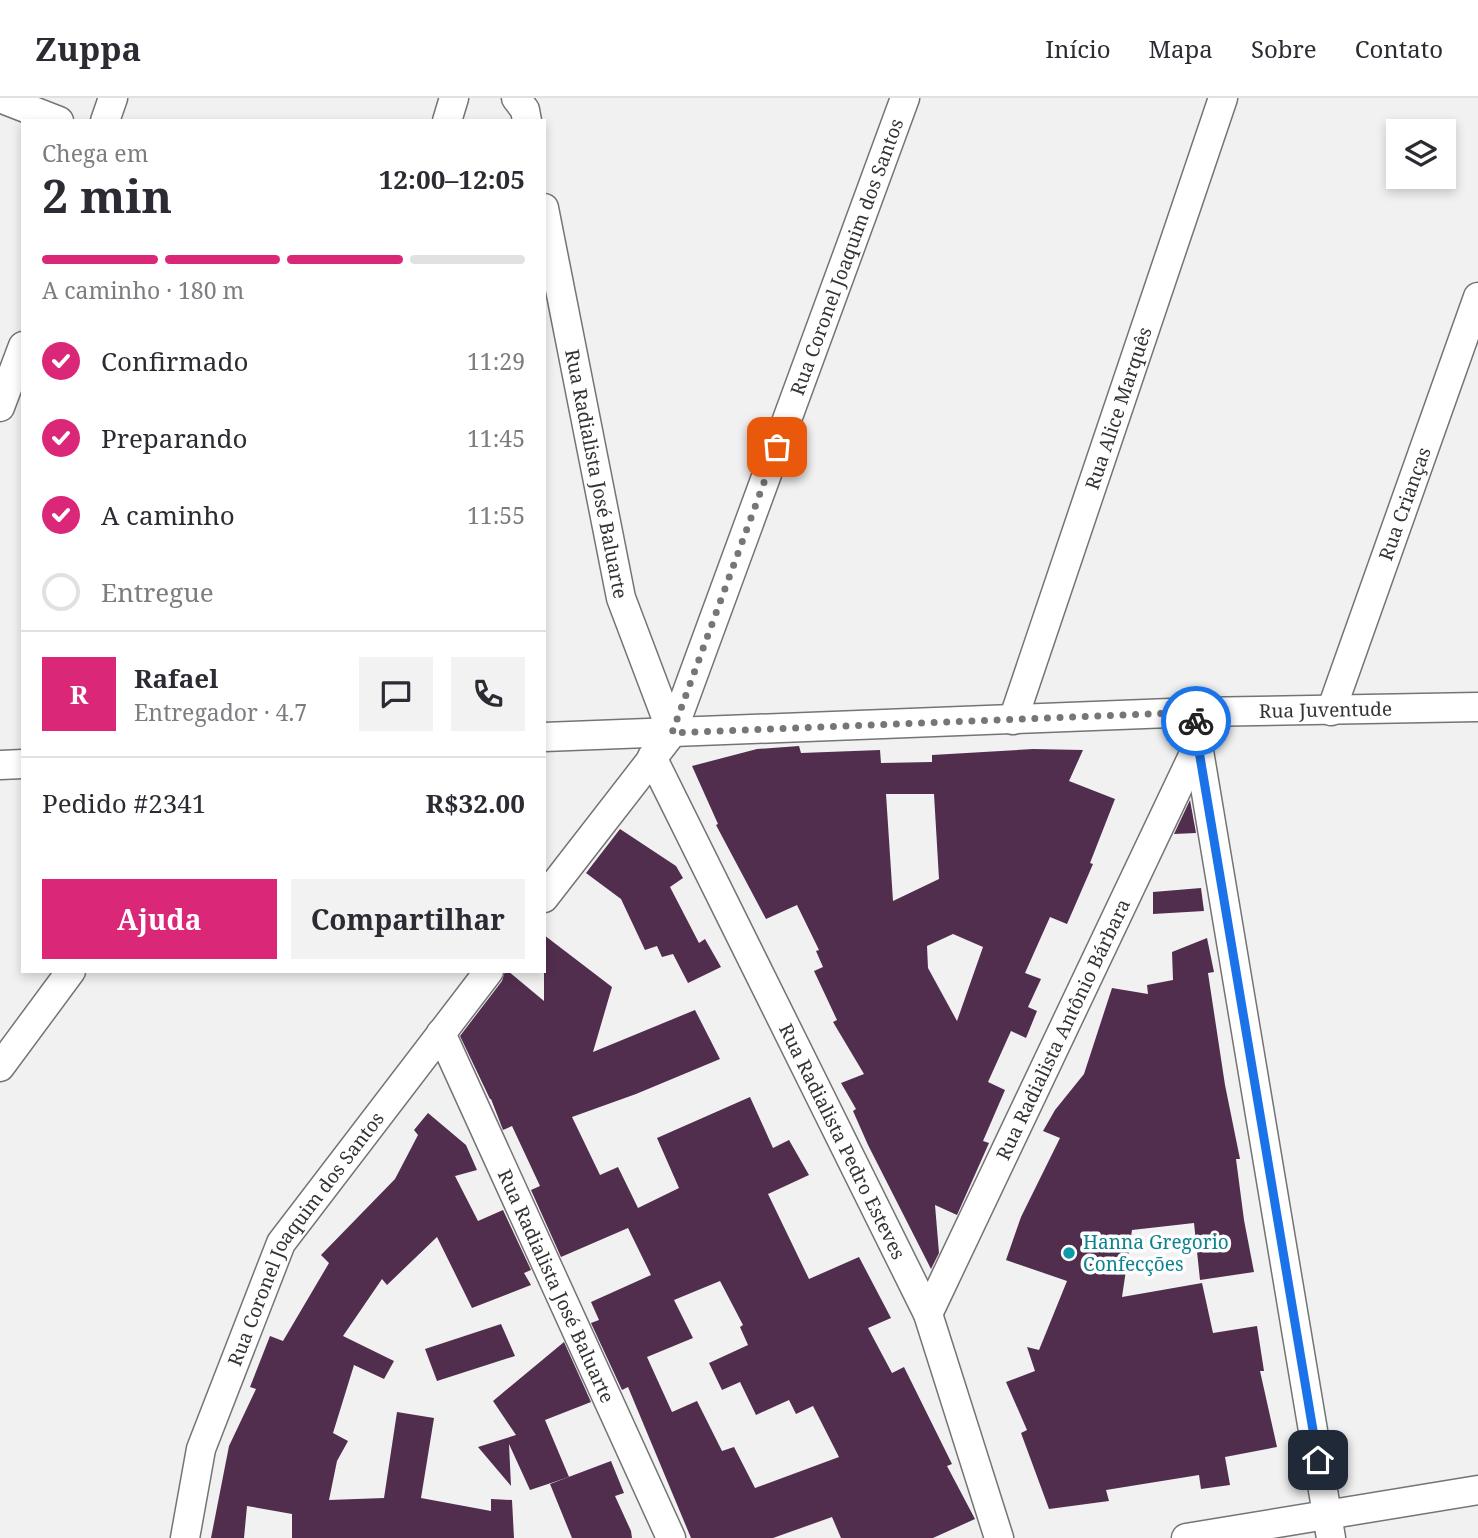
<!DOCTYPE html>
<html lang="pt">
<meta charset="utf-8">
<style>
:root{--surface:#fff;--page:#f2f2f3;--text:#2b2b33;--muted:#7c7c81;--line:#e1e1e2;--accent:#db2777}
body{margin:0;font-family:"Noto Serif",serif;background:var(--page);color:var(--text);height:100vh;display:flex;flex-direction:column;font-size:26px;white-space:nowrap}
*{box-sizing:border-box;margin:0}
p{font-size:23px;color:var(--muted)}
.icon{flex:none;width:38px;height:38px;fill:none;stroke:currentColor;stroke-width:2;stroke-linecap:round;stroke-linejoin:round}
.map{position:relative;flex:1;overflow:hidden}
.drawer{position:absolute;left:21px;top:21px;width:525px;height:854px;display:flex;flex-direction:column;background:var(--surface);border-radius:0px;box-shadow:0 4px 10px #0003}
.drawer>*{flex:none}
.fabs{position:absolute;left:1386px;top:21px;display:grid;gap:14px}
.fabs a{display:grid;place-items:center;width:70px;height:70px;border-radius:0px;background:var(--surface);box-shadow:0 4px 10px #0003;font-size:35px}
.pin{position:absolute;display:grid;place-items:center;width:60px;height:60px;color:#fff;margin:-30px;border-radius:14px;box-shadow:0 4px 10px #0006}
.courier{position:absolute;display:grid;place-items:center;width:70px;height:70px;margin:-35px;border:5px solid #1a73e8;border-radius:50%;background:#fff;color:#222;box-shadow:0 2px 9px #0007}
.head em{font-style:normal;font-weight:700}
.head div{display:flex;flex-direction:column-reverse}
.head{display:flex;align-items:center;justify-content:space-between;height:119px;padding:0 21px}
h1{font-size:46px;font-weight:700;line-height:52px}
.bar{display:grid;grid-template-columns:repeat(4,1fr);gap:10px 7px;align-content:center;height:84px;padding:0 21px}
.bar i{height:9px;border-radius:5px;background:var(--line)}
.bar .on{background:var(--accent)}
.bar p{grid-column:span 4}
.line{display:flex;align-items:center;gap:18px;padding:0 21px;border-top:2px solid var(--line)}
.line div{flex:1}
.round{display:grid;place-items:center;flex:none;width:74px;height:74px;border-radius:0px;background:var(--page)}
ol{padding:0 21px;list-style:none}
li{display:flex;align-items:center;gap:21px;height:77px}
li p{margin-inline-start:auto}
li .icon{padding:7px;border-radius:50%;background:var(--accent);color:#fff;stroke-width:4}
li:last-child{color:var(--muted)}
li i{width:38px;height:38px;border:4px solid var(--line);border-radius:50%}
.action{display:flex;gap:14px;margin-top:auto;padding:14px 21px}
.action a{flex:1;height:80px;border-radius:0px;background:var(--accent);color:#fff;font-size:28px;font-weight:700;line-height:80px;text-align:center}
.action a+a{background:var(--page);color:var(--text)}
header{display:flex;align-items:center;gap:42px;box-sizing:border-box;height:98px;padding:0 35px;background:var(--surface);border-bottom:2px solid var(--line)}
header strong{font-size:33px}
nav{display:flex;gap:38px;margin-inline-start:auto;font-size:24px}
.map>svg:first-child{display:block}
.building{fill:#522e4e;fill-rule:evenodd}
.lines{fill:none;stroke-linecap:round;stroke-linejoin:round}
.street-casing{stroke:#747475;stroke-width:31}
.street{stroke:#fff;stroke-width:28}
.done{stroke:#767677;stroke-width:7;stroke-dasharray:0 12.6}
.route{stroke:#1a73e8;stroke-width:9}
.culture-dot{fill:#0f9aa8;stroke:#fefeff;stroke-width:2.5}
.labels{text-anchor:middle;stroke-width:7;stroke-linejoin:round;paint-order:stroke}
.street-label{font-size:19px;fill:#343435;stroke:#fefeff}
.culture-label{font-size:19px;fill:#0d838f;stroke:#fefeff;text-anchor:start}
</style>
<header>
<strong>Zuppa</strong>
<nav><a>Início</a><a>Mapa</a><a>Sobre</a><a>Contato</a></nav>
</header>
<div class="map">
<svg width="1478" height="1440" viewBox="0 0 1478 1440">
<rect width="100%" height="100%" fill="#f1f1f2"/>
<g class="building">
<path d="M799,648L801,655L880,652L881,665L932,664V657L1033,651L1083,652L1069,683L1115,701L1090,765L1093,766L1067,826L1050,819L1025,875L1041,881L1028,909L1037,913L1026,940L1011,933L988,984L1005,992L983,1043L989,1045L957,1117L935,1107L939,1155L931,1171L868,1047L853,1013L856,1011L841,985L864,976L833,924L837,922L814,873L823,869L816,853L819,852L797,807L766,821L716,727L718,726L692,668L757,651ZM886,696H934L939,781L893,803ZM953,836L983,849L957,923L928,870L927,848Z"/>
<path d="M1190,702L1196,735L1174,736Z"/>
<path d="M620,731L676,768L683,780L670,789L699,845L705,841L721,869L688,885L673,856L662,859L657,848L645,852L621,801L586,775Z"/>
<path d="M1201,790L1204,813L1153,816V794Z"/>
<path d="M544,837L612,889L593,954L695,912L720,961L636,996L572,1019L600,1077L618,1069L638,1110L679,1090L657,1040L750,999L773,1050L789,1042L809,1077L768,1096L809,1181L859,1159L891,1220L868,1230L892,1275L904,1269L952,1366L947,1368L975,1421L933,1440H841L832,1419L773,1440H691L628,1289L622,1292L591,1225L599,1222L591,1204L651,1177L628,1130L561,1159L531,1092L540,1088L512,1028L503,1032L491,1001H490L460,938L502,883L505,873H508L544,903ZM720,1183L743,1227L740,1229L748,1247L709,1265L722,1292L740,1284L756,1317L789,1302L796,1316L813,1308L839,1359L755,1390L734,1349L722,1353L697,1303L672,1314L647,1259L693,1240L674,1202Z"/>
<path d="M1207,840L1214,874L1208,875L1225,987L1240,1061H1236L1244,1122L1254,1174L1200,1182L1194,1125L1132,1132L1122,1199L1202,1185L1213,1235L1257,1228L1264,1273H1260L1277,1349L1225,1359L1230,1387L1201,1391L1199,1377L1106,1392L1109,1403L1049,1411L1021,1335L1027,1332L1006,1284L1035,1273L1027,1249L1039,1252L1067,1183L1006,1162L1021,1119L1060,1040L1043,1033L1055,1012L1084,976L1112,890L1148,896L1147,887L1173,882L1172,854Z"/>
<path d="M428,1015L466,1047L477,1072L455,1078L478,1123L503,1112L531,1172L524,1175L531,1187L472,1210L437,1139L387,1187L382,1181L343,1238L394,1263L384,1281L354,1267L333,1335L348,1343L337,1363L329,1402L384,1400L397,1314L434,1320L421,1400L491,1413V1401L512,1402L514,1440H292V1416L247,1408L244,1440H211L229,1348L256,1291L250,1289L270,1238L283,1243L329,1165L321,1157L395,1081L418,1037L414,1032Z"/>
<path d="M501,1226L515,1258L437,1283L425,1251Z"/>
<path d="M564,1244L591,1304L545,1322L569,1379L530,1392L509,1346L511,1388L478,1349L516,1337L493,1303Z"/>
<path d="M611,1363L624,1395L615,1398L631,1433L632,1440H572L550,1386Z"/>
</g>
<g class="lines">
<defs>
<g id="street">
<path d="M0,0L59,23"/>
<path d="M516,0L525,12L527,23"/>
<path d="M105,23L113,0"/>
<path d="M447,23L454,0"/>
<path id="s1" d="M544,110L621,500L672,635"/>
<path d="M0,309L23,248"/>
<path id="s2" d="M1331,613L1478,199"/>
<path d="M1196,614L1198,647L1331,1440"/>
<path id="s3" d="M1013,622L1223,0"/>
<path id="s4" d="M544,639L1196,614L1478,609"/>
<path id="s5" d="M652,659L928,1216L999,1440"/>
<path d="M0,667L23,666"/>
<path id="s6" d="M544,800L672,635L905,0"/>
<path id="s7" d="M441,935L671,1440"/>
<path d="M0,969L71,873"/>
<path id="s8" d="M928,1216L1198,647"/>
<path id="s9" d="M185,1440L201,1351L281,1145L489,873"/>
<path d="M1186,1440L1478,1392"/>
</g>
</defs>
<use href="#street" class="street-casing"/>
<use href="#street" class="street"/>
</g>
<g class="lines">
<path class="done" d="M777,349L672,635L1196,614V623"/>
<path class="route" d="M1196,623L1198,647L1318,1362"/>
</g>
<circle class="culture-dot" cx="1069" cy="1155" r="7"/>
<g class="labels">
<g class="street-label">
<text dy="7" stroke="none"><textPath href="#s6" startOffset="716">Rua Coronel Joaquim dos Santos</textPath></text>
<text dy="7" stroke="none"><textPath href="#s3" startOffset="329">Rua Alice Marquês</textPath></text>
<text dy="7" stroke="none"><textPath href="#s1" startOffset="271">Rua Radialista José Baluarte</textPath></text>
<text dy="7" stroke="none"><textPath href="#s2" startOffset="220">Rua Crianças</textPath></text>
<text dy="7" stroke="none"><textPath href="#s4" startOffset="782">Rua Juventude</textPath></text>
<text dy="7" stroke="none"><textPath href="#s8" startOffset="315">Rua Radialista Antônio Bárbara</textPath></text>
<text dy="7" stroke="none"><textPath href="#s5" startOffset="429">Rua Radialista Pedro Esteves</textPath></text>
<text dy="7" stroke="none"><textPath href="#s9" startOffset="327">Rua Coronel Joaquim dos Santos</textPath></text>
<text dy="7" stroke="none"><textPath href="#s7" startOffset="278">Rua Radialista José Baluarte</textPath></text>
</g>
<g class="culture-label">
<text x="1083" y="1151">Hanna Gregorio<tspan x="1083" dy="22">Confecções</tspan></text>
</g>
</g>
</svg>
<div class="fabs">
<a><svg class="icon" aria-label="layers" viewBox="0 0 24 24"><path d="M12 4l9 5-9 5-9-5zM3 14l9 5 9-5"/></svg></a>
</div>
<div class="pin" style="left:777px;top:349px;background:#ea580c"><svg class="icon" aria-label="bag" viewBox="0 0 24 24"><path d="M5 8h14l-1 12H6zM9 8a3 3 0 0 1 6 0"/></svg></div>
<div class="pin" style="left:1318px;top:1362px;background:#1f2937"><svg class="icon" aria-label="home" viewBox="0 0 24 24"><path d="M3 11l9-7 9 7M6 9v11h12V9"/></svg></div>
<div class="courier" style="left:1196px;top:623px"><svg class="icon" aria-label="bike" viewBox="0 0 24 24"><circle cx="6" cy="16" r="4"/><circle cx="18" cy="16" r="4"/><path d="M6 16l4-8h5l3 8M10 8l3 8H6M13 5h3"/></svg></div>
<section class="drawer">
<div class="head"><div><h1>2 min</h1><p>Chega em</p></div><em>12:00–12:05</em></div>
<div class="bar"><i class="on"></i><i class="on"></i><i class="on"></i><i></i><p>A caminho · 180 m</p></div>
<ol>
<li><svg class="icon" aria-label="check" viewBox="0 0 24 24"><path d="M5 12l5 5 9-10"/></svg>Confirmado<p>11:29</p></li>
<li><svg class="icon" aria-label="check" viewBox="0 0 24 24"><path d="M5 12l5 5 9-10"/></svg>Preparando<p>11:45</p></li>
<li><svg class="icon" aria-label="check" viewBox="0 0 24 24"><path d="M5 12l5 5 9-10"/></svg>A caminho<p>11:55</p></li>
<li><i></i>Entregue</li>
</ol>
<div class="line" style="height:126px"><b class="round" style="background:var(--accent);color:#fff">R</b><div><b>Rafael</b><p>Entregador · 4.7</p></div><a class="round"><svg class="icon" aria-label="chat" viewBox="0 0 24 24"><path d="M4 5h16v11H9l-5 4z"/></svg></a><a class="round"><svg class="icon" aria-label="phone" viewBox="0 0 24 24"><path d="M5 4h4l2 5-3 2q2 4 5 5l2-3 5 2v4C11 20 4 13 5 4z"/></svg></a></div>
<div class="line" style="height:91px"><div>Pedido #2341</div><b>R$32.00</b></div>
<div class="action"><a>Ajuda</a><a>Compartilhar</a></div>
</section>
</div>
